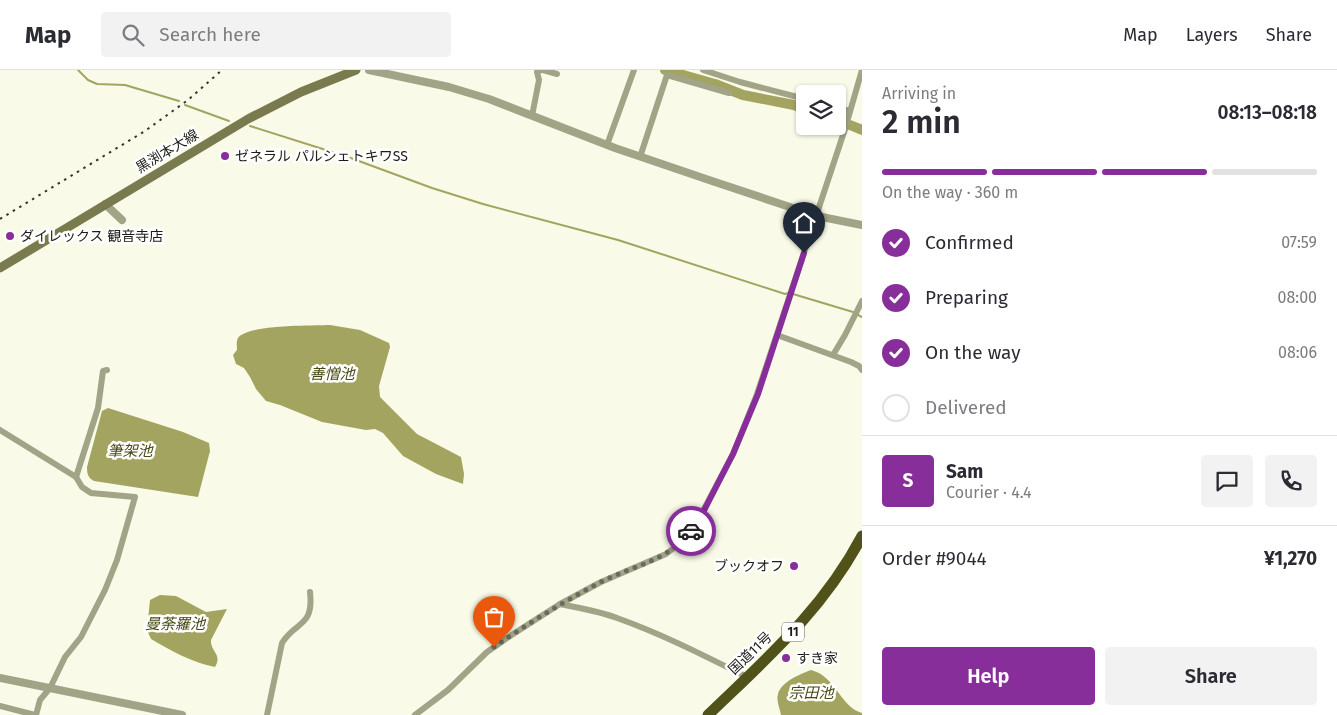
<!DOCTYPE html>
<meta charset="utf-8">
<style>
:root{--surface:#fff;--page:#f2f2f3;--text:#2b2b33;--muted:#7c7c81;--line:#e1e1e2;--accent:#882e9b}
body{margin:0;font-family:"Fira Sans","Noto Sans JP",sans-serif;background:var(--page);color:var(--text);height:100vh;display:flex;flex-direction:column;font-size:19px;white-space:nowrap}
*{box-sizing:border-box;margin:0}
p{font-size:16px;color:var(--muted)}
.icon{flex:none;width:28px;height:28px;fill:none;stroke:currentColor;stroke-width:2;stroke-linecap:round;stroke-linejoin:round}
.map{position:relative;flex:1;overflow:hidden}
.panel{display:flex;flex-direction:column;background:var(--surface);width:475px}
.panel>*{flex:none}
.tools{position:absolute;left:796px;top:15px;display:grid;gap:10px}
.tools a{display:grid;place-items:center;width:50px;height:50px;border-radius:5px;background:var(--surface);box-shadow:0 1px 4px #0004;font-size:25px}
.pin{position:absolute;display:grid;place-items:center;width:42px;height:42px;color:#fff;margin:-51px -21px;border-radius:50% 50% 50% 0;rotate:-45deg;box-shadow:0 0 5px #0007}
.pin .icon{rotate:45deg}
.courier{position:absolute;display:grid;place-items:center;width:50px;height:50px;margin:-25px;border:4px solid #882e9b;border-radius:50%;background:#fff;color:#222;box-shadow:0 1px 6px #0007}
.headline em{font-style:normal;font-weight:600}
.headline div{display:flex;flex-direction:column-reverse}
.headline{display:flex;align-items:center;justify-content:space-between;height:85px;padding:0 20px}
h1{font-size:32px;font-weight:600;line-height:38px}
.bar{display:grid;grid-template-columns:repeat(4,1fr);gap:8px 5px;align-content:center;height:60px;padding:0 20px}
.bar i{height:6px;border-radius:4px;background:var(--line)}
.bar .active{background:var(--accent)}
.bar p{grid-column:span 4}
.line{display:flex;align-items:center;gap:12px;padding:0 20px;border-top:1px solid var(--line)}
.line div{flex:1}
.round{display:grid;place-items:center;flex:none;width:52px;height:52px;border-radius:5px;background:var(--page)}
ol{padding:0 20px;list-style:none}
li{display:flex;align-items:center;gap:15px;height:55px}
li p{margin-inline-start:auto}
li .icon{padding:5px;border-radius:50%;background:var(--accent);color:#fff;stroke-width:4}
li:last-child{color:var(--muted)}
li i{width:28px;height:28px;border:2px solid var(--line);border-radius:50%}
.action{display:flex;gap:10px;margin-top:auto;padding:10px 20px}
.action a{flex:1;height:58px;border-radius:5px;background:var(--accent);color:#fff;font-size:20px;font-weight:600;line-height:58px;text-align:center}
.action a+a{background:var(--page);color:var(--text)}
header{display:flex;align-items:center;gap:30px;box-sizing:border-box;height:70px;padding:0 25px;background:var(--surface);border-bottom:1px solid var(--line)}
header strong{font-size:24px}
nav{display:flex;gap:28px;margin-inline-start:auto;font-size:18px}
.search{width:350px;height:45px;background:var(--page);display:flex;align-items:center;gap:12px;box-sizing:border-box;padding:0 18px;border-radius:5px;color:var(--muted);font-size:19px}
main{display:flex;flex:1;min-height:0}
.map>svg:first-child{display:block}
.water{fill:#a2a45f}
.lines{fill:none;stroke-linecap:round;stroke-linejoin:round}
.stream{stroke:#a2a45f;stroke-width:2}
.river{stroke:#a2a45f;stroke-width:10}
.minor{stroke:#a2a487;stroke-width:6}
.tertiary{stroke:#a2a487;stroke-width:8}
.secondary{stroke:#797b4f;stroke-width:9}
.trunk{stroke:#50521a;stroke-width:11}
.rail{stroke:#33342c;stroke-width:2;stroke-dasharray:2.5 5;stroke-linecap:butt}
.done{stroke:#696b60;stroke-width:5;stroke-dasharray:0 9}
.route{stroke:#882e9b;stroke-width:6}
.poi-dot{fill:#882e9b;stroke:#fff;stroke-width:2}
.labels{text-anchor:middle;stroke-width:5;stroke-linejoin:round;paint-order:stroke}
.shield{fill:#fff;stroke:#60615c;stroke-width:1}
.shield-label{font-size:12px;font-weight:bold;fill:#1c1d16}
.street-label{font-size:14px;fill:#1c1d16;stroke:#fff}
.poi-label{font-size:14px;fill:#1c1d16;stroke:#fff;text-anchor:start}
.water-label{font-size:15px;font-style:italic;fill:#484913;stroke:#fff}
</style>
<header>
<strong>Map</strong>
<div class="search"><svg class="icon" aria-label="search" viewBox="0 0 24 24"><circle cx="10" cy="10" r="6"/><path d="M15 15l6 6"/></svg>Search here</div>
<nav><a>Map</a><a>Layers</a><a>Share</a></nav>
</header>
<main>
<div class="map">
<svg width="862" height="645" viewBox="0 0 862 645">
<rect width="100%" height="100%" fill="#f9fbe8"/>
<g class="water">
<path d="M330,255L360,260L389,273L390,277L379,316L380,327L417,364L461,387L464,404L463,414L436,404L403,386L383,363L375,359L366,360L322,352L280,335L266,331L256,319L250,307L244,298L236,294L233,285L237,280C237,276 236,272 238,268C248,254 312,256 330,255Z"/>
<path d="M108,338L183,362L209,373L210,381L198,427L94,411C88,408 87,404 87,397L102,341Z"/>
<path d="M160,525L176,526L206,542L227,539L211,570C210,581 223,585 215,597C193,593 170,580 151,569L147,560L150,530Z"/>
<path d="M811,600C836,606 840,637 862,643V645H781C780,639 776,630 778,624C781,612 800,604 811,600Z"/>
</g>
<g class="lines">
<g class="stream">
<path d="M78,0L88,10L97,14L125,15L179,31"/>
<path d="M185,35L229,51"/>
<path d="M250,56L348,87L432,118L483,134L618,170L785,224L788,223"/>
<path d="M793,224L853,242"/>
<path d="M858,245L862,247"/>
</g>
<g class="river">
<path d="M665,0L715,14L743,25L794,35L805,39"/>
<path d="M838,50L844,52"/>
<path d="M850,55L862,60"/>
</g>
<g class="minor">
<path d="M543,0L557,4"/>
<path d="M703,0L740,12L805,29"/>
<path d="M838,38L850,41"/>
<path d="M532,46L539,10L537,2L541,0"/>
<path d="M607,75L634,0"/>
<path d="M640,87L667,5L729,23"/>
<path d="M777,265L851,292L859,296L862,300"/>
<path d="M833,285L845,265L862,231"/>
<path d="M0,360L76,407L82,417L91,423L135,427L117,490L105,520L81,567L65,587L50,618L40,630L36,645"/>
<path d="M76,407L98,338L103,301L107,300"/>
<path d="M560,534C579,538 599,541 617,548C662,564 705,586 747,607"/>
<path d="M0,636L35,645"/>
<path d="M267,645L282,573C295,551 314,558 310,522"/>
<path d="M415,645L448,620L487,582L507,568L560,534L601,512L666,484L685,469L695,456L733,384L757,324L845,59L862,0"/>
</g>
<g class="tertiary">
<path d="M369,0L449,17L489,29L615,78L712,111L817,146L862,155"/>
<path d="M105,134L122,150"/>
<path d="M0,608L182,645"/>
</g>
<path class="secondary" d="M0,198L248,49L301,22L356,0"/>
<path class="trunk" d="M708,645C767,588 823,540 862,466"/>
<path class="rail" d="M0,149L145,61L188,30L222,0"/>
</g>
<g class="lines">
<path class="done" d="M494,577C527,554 563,532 599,513C633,495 665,493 691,461"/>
<path class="route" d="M691,461L696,456L733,384L758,324L804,183"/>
</g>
<g class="poi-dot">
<circle cx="225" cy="86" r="5"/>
<circle cx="10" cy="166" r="5"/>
<circle cx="794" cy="496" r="5"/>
<circle cx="786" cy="588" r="5"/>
</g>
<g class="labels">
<rect class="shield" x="782" y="552.5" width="22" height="19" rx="4"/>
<g class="shield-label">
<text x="793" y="566">11</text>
</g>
<g class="street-label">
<text transform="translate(167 81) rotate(-31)" y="5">黒渕本大線</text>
<text transform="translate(750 583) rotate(-44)" y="5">国道11号</text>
</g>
<g class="poi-label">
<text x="235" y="91">ゼネラル パルシェトキワSS</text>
<text x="20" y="171">ダイレックス 観音寺店</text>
<text x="784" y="501" text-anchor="end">ブックオフ</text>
<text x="796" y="593">すき家</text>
</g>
<g class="water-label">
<text x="332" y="309">善憎池</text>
<text x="130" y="386">筆架池</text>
<text x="175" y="559">曼荼羅池</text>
<text x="811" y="628">宗田池</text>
</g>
</g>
</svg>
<div class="tools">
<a><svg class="icon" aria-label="layers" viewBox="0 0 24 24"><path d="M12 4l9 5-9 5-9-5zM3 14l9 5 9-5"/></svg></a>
</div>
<div class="pin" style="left:494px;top:577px;background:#ea580c"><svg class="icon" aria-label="bag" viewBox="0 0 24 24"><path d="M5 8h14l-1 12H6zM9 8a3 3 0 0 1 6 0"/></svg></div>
<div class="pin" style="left:804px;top:183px;background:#1f2937"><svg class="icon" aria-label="home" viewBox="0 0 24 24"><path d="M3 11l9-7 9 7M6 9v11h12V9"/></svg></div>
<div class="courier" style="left:691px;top:461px"><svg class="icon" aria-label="car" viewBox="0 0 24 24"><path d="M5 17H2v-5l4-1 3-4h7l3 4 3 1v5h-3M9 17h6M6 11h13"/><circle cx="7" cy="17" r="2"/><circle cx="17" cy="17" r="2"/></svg></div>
</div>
<section class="panel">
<div class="headline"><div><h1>2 min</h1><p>Arriving in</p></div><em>08:13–08:18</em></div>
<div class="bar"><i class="active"></i><i class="active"></i><i class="active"></i><i></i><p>On the way · 360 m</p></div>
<ol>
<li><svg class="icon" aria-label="check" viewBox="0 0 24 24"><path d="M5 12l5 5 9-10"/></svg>Confirmed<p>07:59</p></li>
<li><svg class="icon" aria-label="check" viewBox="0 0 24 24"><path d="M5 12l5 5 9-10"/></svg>Preparing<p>08:00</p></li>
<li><svg class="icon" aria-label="check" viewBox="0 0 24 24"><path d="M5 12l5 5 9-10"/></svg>On the way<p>08:06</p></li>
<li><i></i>Delivered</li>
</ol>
<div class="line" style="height:90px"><b class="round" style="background:var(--accent);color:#fff">S</b><div><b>Sam</b><p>Courier · 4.4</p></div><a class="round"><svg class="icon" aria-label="chat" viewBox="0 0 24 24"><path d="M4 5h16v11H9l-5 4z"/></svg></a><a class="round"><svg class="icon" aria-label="phone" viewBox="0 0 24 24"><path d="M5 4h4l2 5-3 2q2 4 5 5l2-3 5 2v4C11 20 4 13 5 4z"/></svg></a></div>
<div class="line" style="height:65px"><div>Order #9044</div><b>¥1,270</b></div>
<div class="action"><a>Help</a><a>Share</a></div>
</section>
</main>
